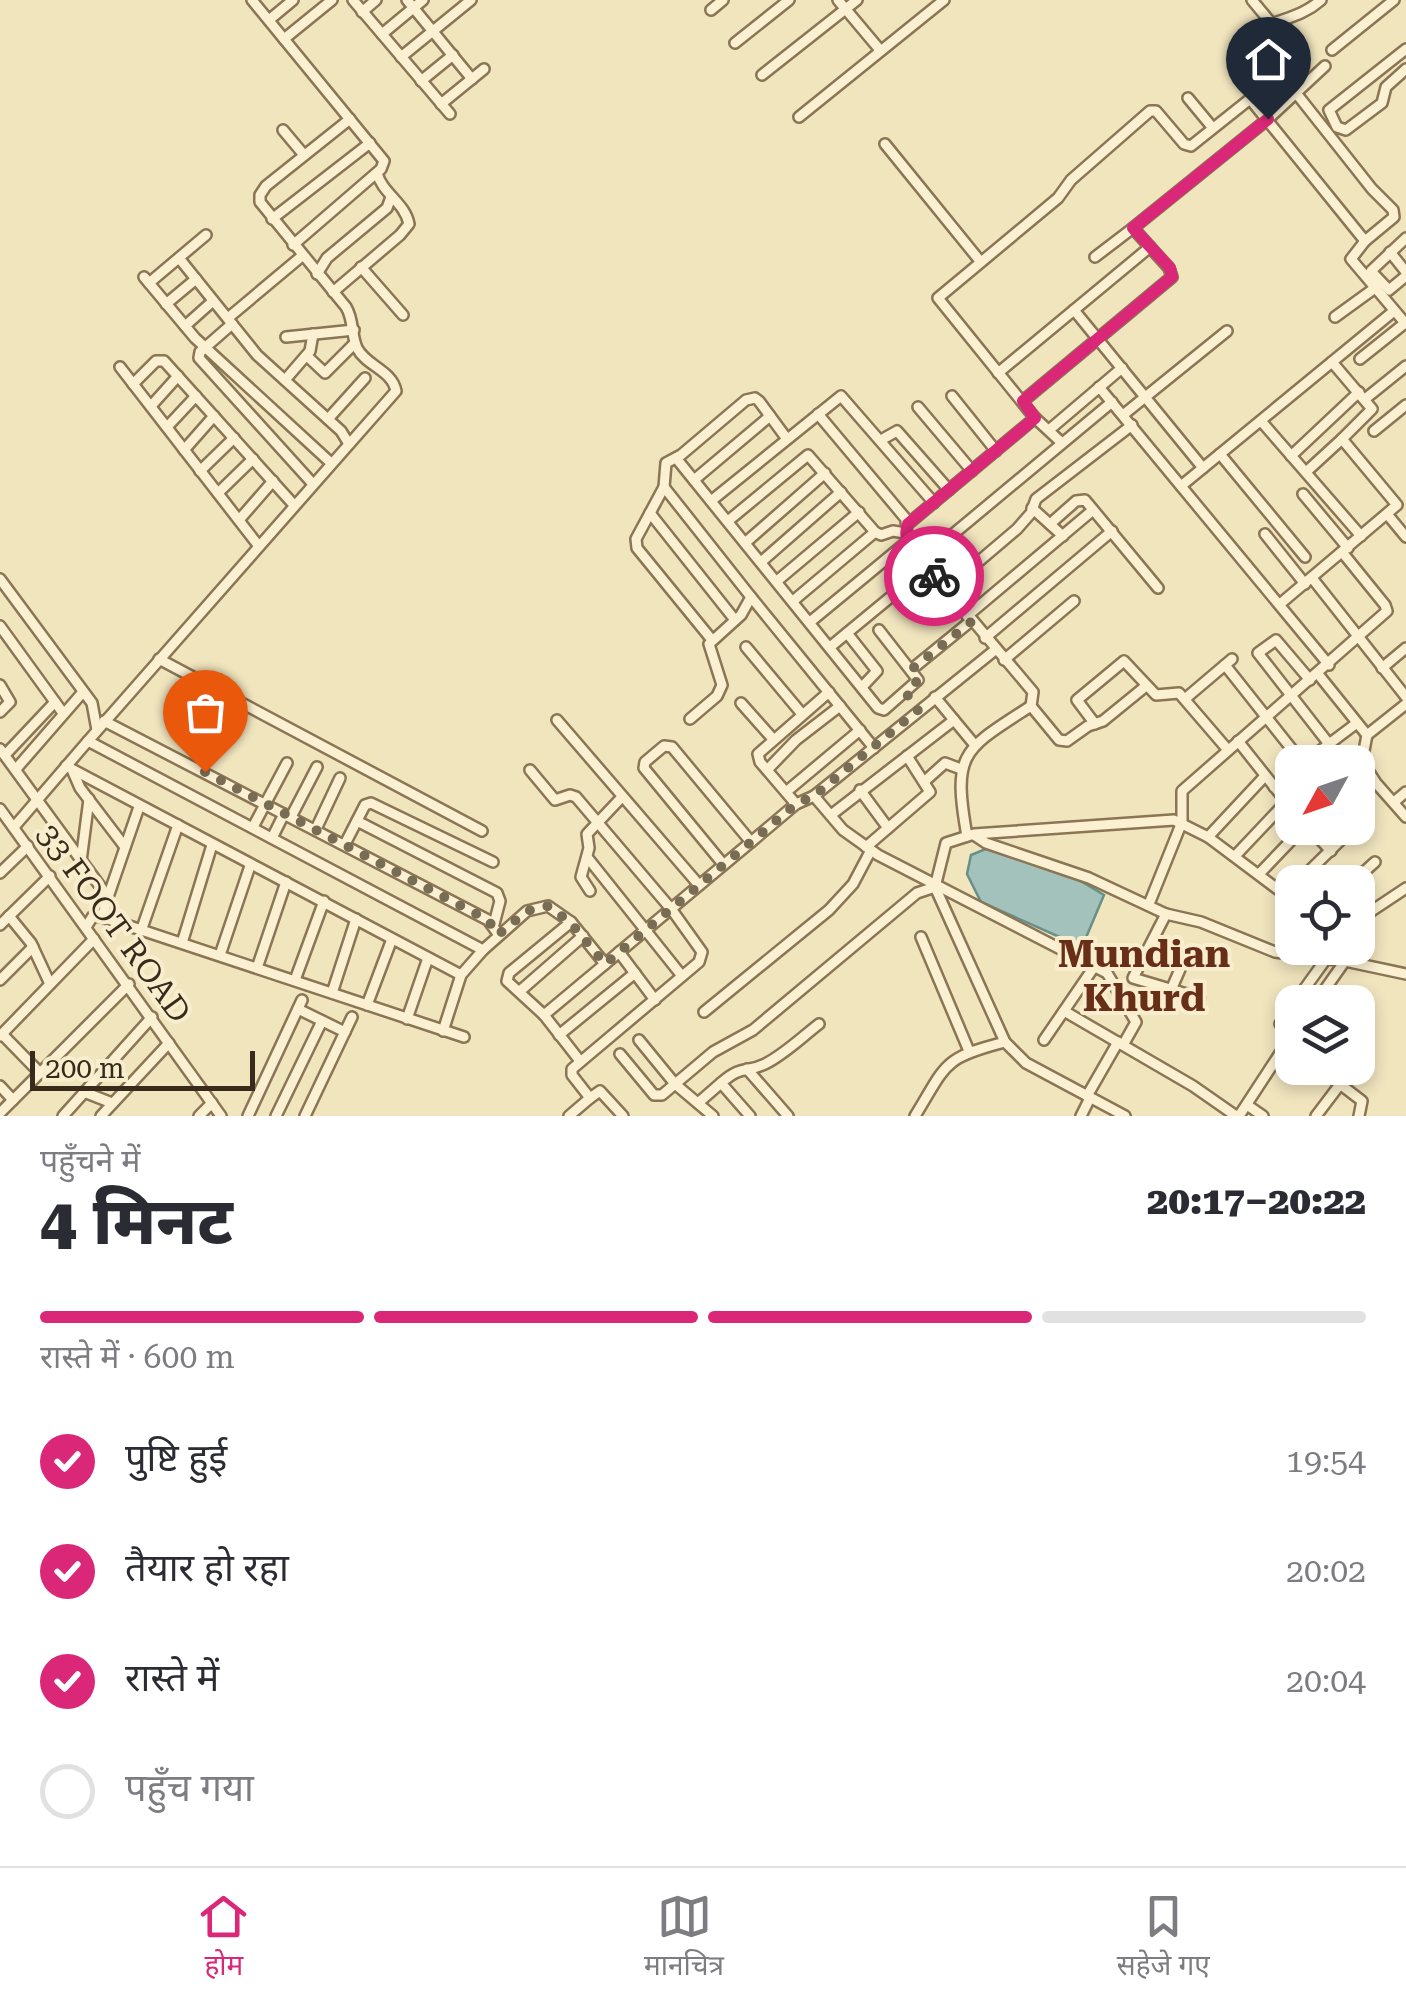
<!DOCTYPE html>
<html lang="hi">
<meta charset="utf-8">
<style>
:root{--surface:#fff;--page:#f7f7f7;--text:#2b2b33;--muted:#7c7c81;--line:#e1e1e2;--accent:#db2777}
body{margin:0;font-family:"Roboto Serif","Noto Sans Devanagari",serif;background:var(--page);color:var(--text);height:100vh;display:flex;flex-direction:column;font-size:38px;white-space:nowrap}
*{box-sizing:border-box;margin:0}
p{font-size:32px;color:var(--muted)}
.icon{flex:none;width:55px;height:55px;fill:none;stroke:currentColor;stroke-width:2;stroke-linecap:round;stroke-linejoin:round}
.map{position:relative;height:1116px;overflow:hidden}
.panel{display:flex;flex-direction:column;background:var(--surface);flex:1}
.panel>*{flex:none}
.needle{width:65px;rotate:230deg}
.buttons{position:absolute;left:1275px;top:745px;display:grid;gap:20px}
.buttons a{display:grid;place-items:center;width:100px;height:100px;border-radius:20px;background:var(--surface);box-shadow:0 5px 15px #0003;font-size:50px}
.scale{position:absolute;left:30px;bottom:25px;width:225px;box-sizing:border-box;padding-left:10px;border:5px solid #382b1b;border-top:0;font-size:28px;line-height:35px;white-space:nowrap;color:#382b1b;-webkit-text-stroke:8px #f8eece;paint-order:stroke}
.pin{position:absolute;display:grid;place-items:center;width:85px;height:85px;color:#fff;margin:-102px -42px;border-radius:50% 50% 50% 0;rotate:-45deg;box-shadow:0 0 10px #0007}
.pin .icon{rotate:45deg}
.courier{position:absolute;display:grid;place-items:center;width:100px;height:100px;margin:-50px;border:8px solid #db2777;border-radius:50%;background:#fff;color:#222;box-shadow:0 2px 12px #0007}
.overview em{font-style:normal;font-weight:800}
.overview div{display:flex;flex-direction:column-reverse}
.overview{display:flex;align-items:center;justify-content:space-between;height:170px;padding:0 40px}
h1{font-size:65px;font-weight:800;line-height:75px}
.bar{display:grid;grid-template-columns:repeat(4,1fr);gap:15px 10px;align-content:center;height:120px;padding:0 40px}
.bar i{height:12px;border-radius:8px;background:var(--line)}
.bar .on{background:var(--accent)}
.bar p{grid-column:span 4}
ol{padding:0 40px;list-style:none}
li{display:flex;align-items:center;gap:30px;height:110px}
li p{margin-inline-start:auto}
li .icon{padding:10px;border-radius:50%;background:var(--accent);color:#fff;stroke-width:4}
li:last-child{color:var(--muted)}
li i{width:55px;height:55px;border:5px solid var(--line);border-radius:50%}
.dock{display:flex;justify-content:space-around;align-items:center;height:140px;border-top:2px solid var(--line);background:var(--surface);font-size:28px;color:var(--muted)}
.dock a{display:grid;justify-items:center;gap:5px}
.dock .on{color:var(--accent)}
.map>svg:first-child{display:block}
.water{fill:#a2c2bb;stroke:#689089;stroke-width:2.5}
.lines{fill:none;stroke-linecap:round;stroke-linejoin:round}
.street-casing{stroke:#8a7555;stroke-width:14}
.street{stroke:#fbf1d2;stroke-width:9}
.done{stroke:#796c54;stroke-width:10;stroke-dasharray:0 18}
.route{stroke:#db2777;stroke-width:12}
.labels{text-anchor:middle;stroke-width:8;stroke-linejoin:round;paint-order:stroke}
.street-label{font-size:32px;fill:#382b1b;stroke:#f8eece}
.quarter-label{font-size:38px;font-weight:bold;fill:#682e18;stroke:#f8eece}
</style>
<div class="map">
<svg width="1406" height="1116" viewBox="0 0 1406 1116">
<rect width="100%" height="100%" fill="#f1e5be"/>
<path class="water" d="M993,846L1044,859L1104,895L1082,947L981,902L967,874L971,855Z"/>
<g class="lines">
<defs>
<g id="street">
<path d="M252,0L384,161L381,169L293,245"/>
<path d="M353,0L450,114"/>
<path d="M407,0L472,79"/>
<path d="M838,0L880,50"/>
<path d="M1252,0L1272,24C1290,17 1305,14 1321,0"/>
<path d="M711,10L723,0"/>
<path d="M362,12L376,0"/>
<path d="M269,20L293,0"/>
<path d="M382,34L423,0"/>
<path d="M284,39L332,0"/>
<path d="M735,43L789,0"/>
<path d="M1406,49L1329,110L1337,127L1346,130L1382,103L1386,87L1406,69"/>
<path d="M1332,50L1394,0"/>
<path d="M401,57L471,0"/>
<path d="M762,75L857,0"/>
<path d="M421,81L453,55"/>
<path d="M1296,93L1372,189L1393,210L1394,217L1365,241L1351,259L1406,324"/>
<path d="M1188,98L1212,127"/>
<path d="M441,104L484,69"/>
<path d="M799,117L944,0"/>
<path d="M283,130L304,155"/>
<path d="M885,144L980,261"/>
<path d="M272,219L370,143"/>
<path d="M1406,238L1371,271L1389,290L1406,276"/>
<path d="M1390,252L1406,272"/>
<path d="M1095,257L1133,228"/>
<path d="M179,258L257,355L341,431L349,444"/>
<path d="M361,267L403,315"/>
<path d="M317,274L327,258L387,208L391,197"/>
<path d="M144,277L195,338L331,463"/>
<path d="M149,283L206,235"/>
<path d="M333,292L400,235L409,224C405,203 382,193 377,173"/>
<path d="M166,304L196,279"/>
<path d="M1074,310L1203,468"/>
<path d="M1335,317L1375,288"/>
<path d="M228,318L302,256"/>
<path d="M232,324L200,352L199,358L313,484"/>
<path d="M185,326L213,301"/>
<path d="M286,337L354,330"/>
<path d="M307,356L325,373L355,343"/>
<path d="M1360,359L1405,323"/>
<path d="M120,367L258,545"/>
<path d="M998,373L1150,247L1133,228L1268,119L1325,66"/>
<path d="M285,380L310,351L313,334"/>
<path d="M133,384L156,361H164L294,505"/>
<path d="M1099,387L1329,665"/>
<path d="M952,396L996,451"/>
<path d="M1365,399L1406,366"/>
<path d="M1023,401L1172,277L1169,268L1150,247"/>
<path d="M151,406L178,376"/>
<path d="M918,407L972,471"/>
<path d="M818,414L906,519L907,542L1033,692L1031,706L1059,740L1067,741L1088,726L1103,721L1146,686"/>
<path d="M1123,415L1227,331"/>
<path d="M328,419L365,378"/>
<path d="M1261,421L1361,536"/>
<path d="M167,427L196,396"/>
<path d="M1049,430L1122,368"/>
<path d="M1374,431L1406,405"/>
<path d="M881,440L897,431L949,490"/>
<path d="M1062,443L1035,418L938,298L1058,198L1071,180L1150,111H1156L1184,144L1191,146L1250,99L1365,241"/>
<path d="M184,450L214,416"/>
<path d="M1220,454L1305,557"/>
<path d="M1291,456L1359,392"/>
<path d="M676,458L878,708L884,710L918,680L879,630"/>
<path d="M200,471L234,438"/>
<path d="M1306,472L1342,439"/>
<path d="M694,480L770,416"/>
<path d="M1181,486L1394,311"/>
<path d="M664,487L751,597L741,615L709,644L722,685L717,696L690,719"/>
<path d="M218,493L253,459"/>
<path d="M1303,494L1348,548"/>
<path d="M711,501L841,396L934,503"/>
<path d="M1032,508L1063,536"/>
<path d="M650,513L735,620"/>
<path d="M1387,514L1406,537"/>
<path d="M239,520L273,481"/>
<path d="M728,521L808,455L875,532L881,535L893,531L905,533"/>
<path d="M908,524L1035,418"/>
<path d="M1050,524L1076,501L1085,500L1158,588"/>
<path d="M1265,534L1305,584"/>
<path d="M745,543L825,473"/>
<path d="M922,560L1112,402"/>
<path d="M761,562L841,492"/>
<path d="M1312,578L1406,697"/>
<path d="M0,579L92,703L97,730"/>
<path d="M777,581L859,512"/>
<path d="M751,597L874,748"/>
<path d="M793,601L875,532"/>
<path d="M1280,604L1397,505L1342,439L1372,409L1332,362"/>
<path d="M918,613L1017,529L1031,513L1036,499L1132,425"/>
<path d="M967,616L1093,510"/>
<path d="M810,622L907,542"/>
<path d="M0,626L63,713"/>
<path d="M847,633L877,671L862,687"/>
<path d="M985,638L1112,531"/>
<path d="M712,640L637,548L636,539L664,487L666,463L681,455L746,400L755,398L759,401L787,439"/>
<path d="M746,647L802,714"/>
<path d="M830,647L927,567"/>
<path d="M159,659L482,831"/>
<path d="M1004,660L1074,601"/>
<path d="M1225,665L1302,762"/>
<path d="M1382,668L1406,648"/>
<path d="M912,669L971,621"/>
<path d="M1318,674L1367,735L1406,704"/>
<path d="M1310,680L1276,640L1258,653L1329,744"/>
<path d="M0,685L10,702L0,712"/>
<path d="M935,697L974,744"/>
<path d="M1186,698L1232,659"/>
<path d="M741,703L773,739"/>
<path d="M557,720L699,885"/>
<path d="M104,721L488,920L499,935"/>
<path d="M1095,724L1077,700L1124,661L1156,695L1179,693L1228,750"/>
<path d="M1367,735L1362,761L1376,783L1406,817"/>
<path d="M88,741L396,391C392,370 366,366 357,348C351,335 354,320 346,307L260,202V195L266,186L350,119"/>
<path d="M1238,741L1292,809"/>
<path d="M0,749L108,897L102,917L93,916L86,927"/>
<path d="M5,755L55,702"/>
<path d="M1305,762L1357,723"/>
<path d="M66,766L461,975"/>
<path d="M16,769L83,692"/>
<path d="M768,769L796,740L840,706"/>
<path d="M530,770L555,800L570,795L576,797L672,910L702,952L699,962L572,1069V1075L590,1098L600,1091L623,1116"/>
<path d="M73,772L80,788L125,847"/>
<path d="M925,781L945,763L961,769"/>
<path d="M1274,787L1292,773"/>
<path d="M860,790L888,828"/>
<path d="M786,792L860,730"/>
<path d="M814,796L995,650"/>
<path d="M1394,802L1406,792"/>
<path d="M796,804L760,762L758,754L829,692"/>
<path d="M0,809L221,1116"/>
<path d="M831,815L954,720"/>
<path d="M291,817L317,767"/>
<path d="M357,821L497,893L500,901L494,924"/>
<path d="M14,827L88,741L483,950L527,911L548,906L571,922L605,964"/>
<path d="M253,827L287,763"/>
<path d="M1309,828L1331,851"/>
<path d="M316,829L340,778"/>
<path d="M974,835L986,843L1089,878L1166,914L1201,922L1275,952L1345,961L1406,974"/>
<path d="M967,836C952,752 963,750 1031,706"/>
<path d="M1208,837L1265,776"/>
<path d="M272,838L284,814"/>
<path d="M345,844L365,805L371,803L493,862"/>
<path d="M866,847L930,792L907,756"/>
<path d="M1235,856L1286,802"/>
<path d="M587,857L682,976"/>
<path d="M81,861L89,799"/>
<path d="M723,864L644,768L645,762L664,746L672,747L751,842"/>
<path d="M0,873L28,846"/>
<path d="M1259,874L1303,828"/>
<path d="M1298,882L1353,828"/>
<path d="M1353,882L1375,862"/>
<path d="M590,891L581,877L589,848L587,834L621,798"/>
<path d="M108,897L139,807"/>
<path d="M1149,904L1182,822V791L1387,611L1385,605L1342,552"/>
<path d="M1166,914L1133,978L1200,998"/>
<path d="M9,916L31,943L50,984"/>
<path d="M102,917L464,1037"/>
<path d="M1358,920L1406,888"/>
<path d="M571,922L509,973L507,981L544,1015L580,1061"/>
<path d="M0,925L50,876"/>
<path d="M141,931L178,825"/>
<path d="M921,937L969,1051"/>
<path d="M182,943L212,845"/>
<path d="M619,952L655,1000"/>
<path d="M220,955L250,866"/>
<path d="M257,968L286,882"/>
<path d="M0,980L33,947"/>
<path d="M295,980L324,901"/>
<path d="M1171,990L1184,960"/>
<path d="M520,991L583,936"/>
<path d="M332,993L356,919"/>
<path d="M1295,1002L1326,959"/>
<path d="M1316,1002L1345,961L1341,948"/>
<path d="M367,1005L392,939"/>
<path d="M298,1009L345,1032"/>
<path d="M1064,1011L1193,1086L1236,1116"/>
<path d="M704,1012L829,910L853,884L871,850"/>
<path d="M544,1015L770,826L796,804L814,796L843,830L878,855L1107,973L1136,1022L1123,1045"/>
<path d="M407,1019L428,958"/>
<path d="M1280,1024L1292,1006"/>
<path d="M443,1031L461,975L483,950"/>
<path d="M2,1034L39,1072"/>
<path d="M559,1035L635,973"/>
<path d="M0,1036L94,939"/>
<path d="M639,1040L675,1084L713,1116"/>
<path d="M1044,1040L1094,967"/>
<path d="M620,1054L654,1095H662L713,1052L753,1030L917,893L935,887"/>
<path d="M1319,1068L1362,1101L1359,1116"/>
<path d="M747,1069L788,1116"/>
<path d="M0,1086L13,1100"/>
<path d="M84,1092L112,1103"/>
<path d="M1087,1096L1118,1042"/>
<path d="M698,1103L721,1083"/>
<path d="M1247,1105L1263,1116"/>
<path d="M0,1113L129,984"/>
<path d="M63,1116L152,1017"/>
<path d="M101,1116L169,1043"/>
<path d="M199,1116L212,1103"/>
<path d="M248,1116L302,1000"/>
<path d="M276,1116L322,1021"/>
<path d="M305,1116L352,1017"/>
<path d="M569,1116L590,1098"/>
<path d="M750,1116L721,1083C743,1064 744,1074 765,1064C785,1054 802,1037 819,1024"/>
<path d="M915,1116C947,1064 942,1058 1005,1042"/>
<path d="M1081,1116L1090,1098"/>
<path d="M1125,1116L1026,1063L1005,1042L935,887L946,843L974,834L1174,820L1208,837L1292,900"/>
<path d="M1239,1116L1292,1035"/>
<path d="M1316,1116L1341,1083"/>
</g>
</defs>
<use href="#street" class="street-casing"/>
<use href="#street" class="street"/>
</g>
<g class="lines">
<path class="done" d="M205,772L488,920L498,935L527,911L548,906L570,922L605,964L770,826L796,804L814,796L918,710L906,693L918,680L912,669L971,622L934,576"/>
<path class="route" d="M934,576C922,561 900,545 908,524L1035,418L1023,401L1172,277L1170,268L1133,228L1268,119"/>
</g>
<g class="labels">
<g class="street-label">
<text transform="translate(114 923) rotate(54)" y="11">33 FOOT ROAD</text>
</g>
<g class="quarter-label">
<text x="1144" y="967">Mundian<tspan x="1144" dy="44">Khurd</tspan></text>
</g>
</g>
</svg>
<div class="buttons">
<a><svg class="needle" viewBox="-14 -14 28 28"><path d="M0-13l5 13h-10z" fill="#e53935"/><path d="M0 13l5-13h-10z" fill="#7c7c81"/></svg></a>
<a><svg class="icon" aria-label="locate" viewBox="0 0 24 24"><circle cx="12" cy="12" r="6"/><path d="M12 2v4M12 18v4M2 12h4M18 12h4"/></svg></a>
<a><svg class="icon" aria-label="layers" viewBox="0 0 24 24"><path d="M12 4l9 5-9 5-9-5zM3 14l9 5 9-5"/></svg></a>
</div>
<div class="scale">200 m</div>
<div class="pin" style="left:205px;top:772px;background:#ea580c"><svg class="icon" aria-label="bag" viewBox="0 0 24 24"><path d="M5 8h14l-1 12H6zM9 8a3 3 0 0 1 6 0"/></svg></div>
<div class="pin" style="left:1268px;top:119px;background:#1f2937"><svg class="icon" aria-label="home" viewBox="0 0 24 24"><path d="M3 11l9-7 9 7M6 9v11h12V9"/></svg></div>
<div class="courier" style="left:934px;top:576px"><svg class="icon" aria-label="bike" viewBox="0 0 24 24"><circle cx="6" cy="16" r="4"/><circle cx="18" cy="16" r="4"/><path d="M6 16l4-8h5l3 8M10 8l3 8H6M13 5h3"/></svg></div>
</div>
<section class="panel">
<div class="overview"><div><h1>4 मिनट</h1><p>पहुँचने में</p></div><em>20:17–20:22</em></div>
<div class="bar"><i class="on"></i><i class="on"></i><i class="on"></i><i></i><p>रास्ते में · 600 m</p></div>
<ol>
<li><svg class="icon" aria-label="check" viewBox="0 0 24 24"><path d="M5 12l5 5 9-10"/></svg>पुष्टि हुई<p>19:54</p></li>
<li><svg class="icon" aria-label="check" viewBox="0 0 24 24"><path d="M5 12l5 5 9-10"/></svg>तैयार हो रहा<p>20:02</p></li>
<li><svg class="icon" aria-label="check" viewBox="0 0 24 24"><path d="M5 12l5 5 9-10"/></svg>रास्ते में<p>20:04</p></li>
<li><i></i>पहुँच गया</li>
</ol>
</section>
<nav class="dock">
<a class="on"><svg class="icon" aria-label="home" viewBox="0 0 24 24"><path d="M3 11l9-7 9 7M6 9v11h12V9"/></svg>होम</a>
<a><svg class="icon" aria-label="map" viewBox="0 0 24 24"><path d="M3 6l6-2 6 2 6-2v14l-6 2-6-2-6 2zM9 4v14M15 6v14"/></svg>मानचित्र</a>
<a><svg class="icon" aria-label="saved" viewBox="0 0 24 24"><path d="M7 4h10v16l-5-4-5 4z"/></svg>सहेजे गए</a>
</nav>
